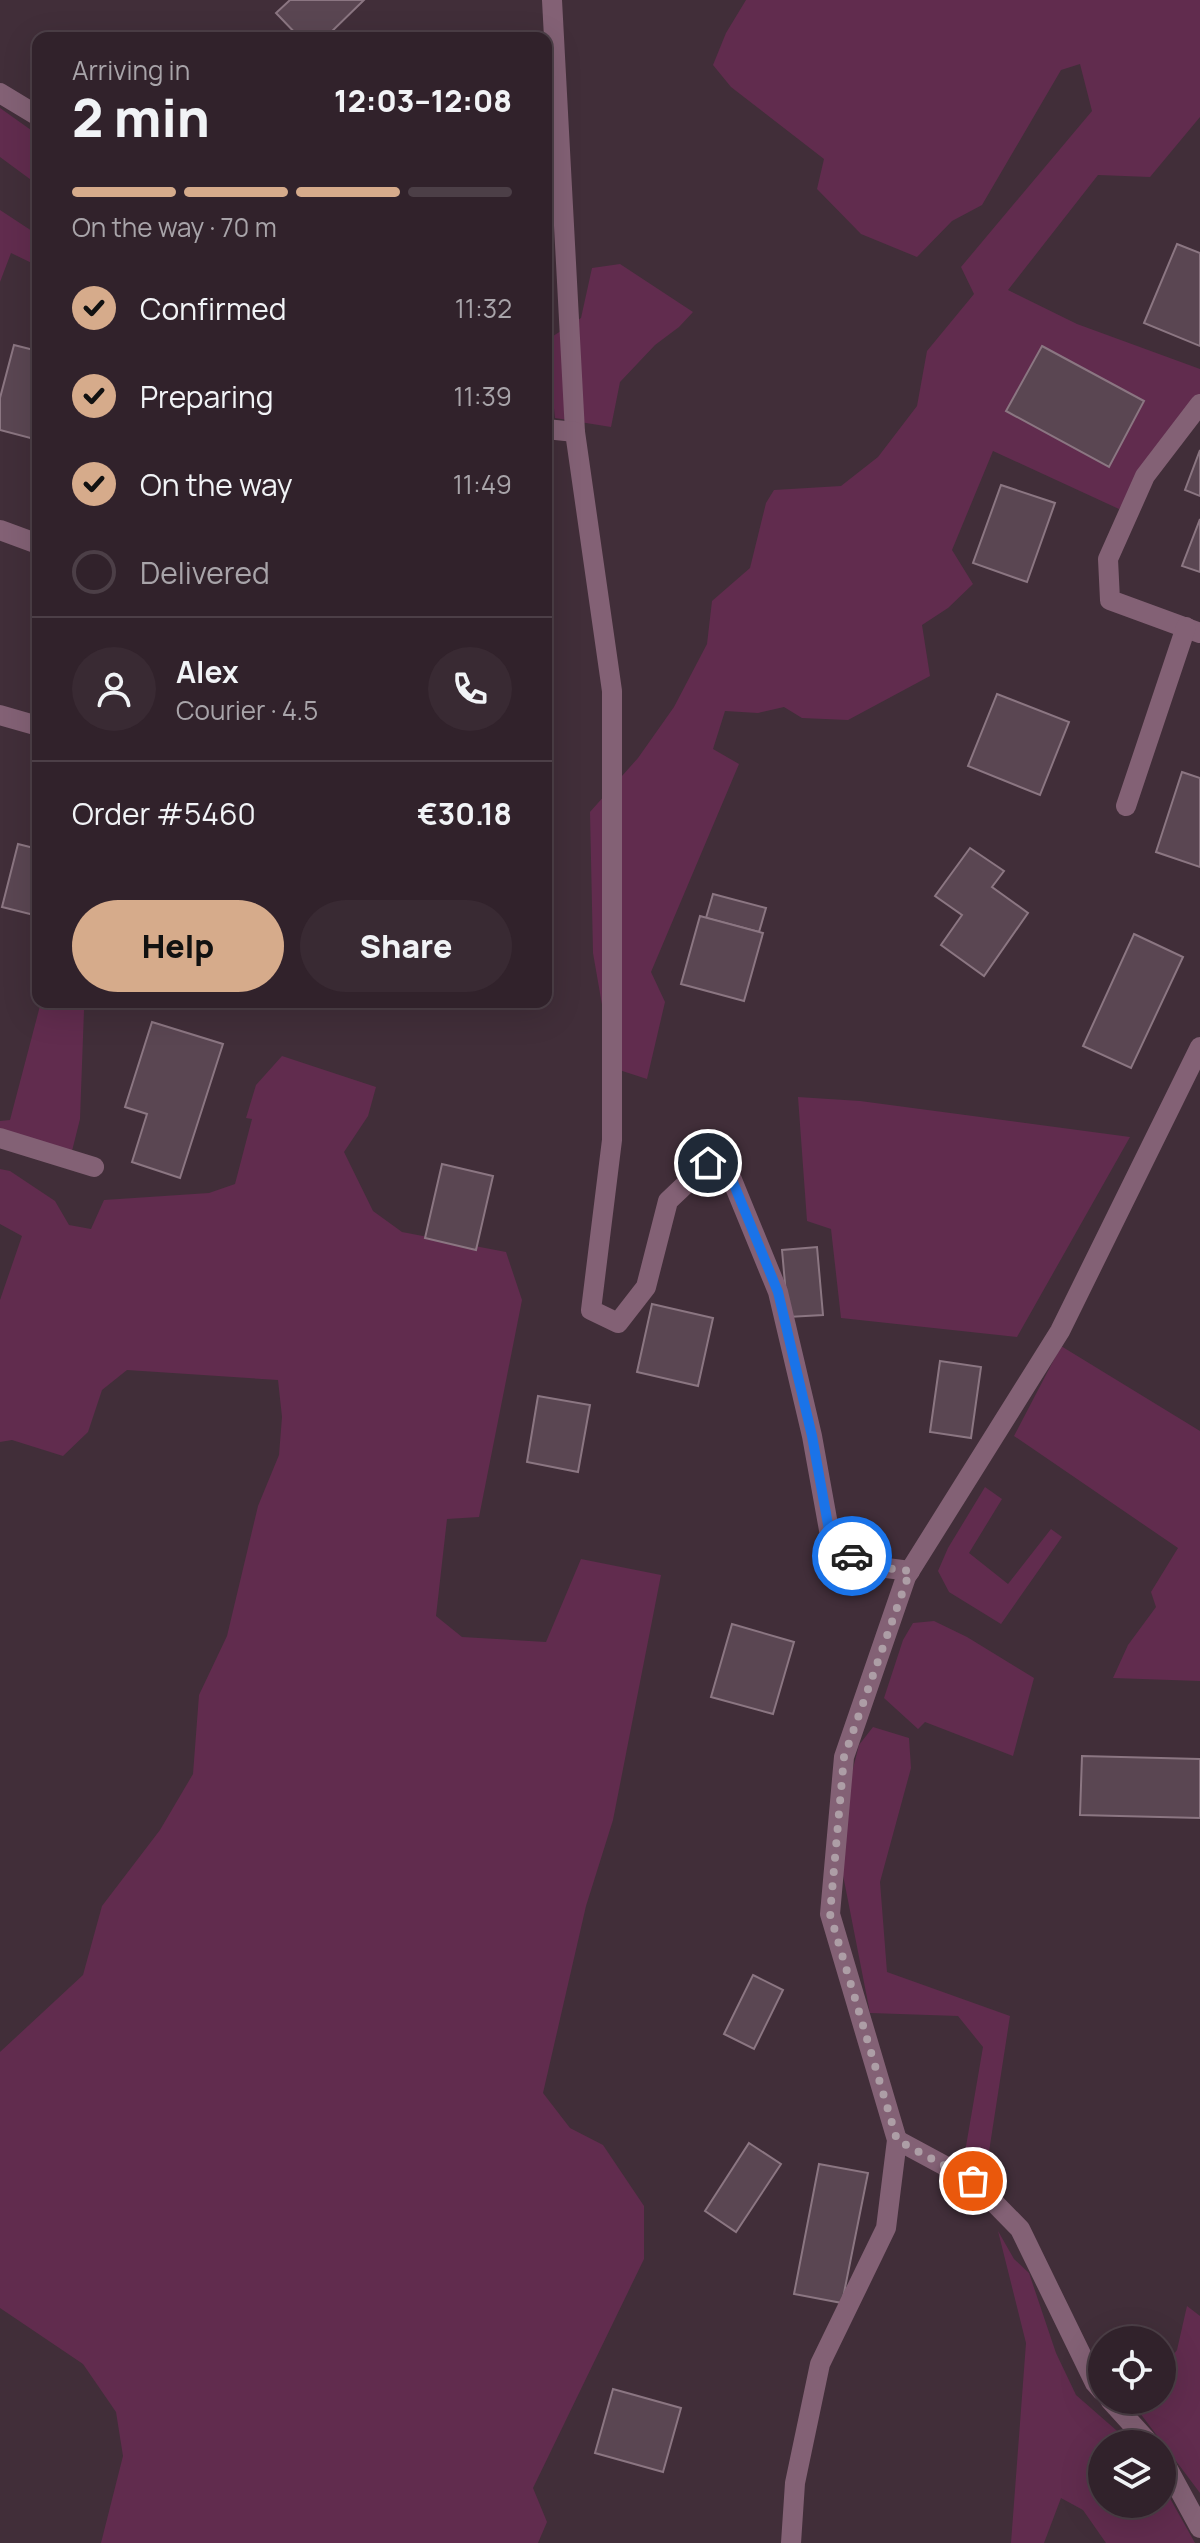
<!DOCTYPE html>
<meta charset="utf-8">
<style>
:root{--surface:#31222b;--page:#392a33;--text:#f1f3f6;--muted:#a8a4a9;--line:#4c3f47;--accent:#d6ab8b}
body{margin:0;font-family:Manrope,sans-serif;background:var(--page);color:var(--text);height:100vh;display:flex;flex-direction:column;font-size:30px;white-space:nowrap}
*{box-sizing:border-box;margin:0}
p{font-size:26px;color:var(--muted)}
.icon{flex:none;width:44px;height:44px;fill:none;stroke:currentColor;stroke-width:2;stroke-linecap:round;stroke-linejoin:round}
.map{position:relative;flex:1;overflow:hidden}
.sheet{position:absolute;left:32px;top:32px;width:520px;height:976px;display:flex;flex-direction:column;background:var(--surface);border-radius:16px;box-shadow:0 8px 32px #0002,0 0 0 2px var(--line)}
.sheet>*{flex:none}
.buttons{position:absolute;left:1088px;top:2326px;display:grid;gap:16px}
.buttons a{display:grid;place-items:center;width:88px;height:88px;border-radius:50%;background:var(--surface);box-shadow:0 8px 32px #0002,0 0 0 2px var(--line);font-size:40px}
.pin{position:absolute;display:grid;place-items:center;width:68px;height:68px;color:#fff;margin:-34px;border:4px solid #fff;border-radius:50%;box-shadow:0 2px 8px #0007}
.courier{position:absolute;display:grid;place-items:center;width:80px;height:80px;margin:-40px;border:6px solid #1a73e8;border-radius:50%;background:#fff;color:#222;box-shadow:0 2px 10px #0007}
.head em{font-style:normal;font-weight:800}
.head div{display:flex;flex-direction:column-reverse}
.head{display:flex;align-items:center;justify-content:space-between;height:136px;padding:0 40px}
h1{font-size:52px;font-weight:800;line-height:60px}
.bar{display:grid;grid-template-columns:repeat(4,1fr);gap:12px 8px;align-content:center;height:96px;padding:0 40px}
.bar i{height:10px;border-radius:6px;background:var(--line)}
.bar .active{background:var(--accent)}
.bar p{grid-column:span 4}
.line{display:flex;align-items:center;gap:20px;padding:0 40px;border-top:2px solid var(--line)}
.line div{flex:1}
.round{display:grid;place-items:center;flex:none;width:84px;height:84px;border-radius:42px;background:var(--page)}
ol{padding:0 40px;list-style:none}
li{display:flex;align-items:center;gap:24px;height:88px}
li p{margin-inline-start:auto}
li .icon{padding:8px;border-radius:50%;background:var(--accent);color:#111;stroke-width:4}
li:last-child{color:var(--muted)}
li i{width:44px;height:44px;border:4px solid var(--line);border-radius:50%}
.cta{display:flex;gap:16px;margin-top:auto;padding:16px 40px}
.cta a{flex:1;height:92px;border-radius:48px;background:var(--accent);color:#111;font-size:32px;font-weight:800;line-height:92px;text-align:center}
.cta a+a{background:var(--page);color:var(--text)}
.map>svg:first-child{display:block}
.green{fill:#612c4e}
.building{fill:#5a4652;stroke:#8b7682;stroke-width:2}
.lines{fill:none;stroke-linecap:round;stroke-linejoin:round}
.street{stroke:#836175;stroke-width:20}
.done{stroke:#ad9ea6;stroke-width:8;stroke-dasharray:0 14.4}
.route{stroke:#1a73e8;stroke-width:10}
</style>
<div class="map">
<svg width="1200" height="2543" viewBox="0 0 1200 2543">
<rect width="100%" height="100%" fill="#412e39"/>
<g class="green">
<path d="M746,0H1200V117L1150,177L1098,175L1008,290L1077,324L1200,369V399L1119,509L993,451L952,550L973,584L948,608L922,625L930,676L848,720L802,718L784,707L758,713L725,711L713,749L739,764L651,972L665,1002L647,1079L613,1068L593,953L590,812L638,758L674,707L707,644L712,601L750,568L766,503L774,490L841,486L878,457L917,406L927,351L974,294L961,267L1092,111L1080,64L1061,70L982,205L952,221L917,257L861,234L817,189L824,159L731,87L713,65L726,33Z"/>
<path d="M0,108L38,135V185L0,157Z"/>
<path d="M0,210L38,235V266L11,253L0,282Z"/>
<path d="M620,264L693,312L679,327L655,345L620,382L611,427L555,418L547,340L581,318L592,268Z"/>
<path d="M41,1002H64L84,1010L80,1119L71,1155L0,1142V1121L10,1120Z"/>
<path d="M282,1056L376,1087L368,1116L344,1152L373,1211L402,1232L506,1252L522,1300L479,1517L447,1519L436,1616L462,1637L546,1642L581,1559L661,1575L613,1820L586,1906L543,2093L570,2128L603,2145L644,2206V2259L533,2488L547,2522L538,2543H101L123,2456L116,2412L83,2364L0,2308V2052L83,1975L102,1906L160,1830L193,1774L199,1695L227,1636L258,1506L279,1455L282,1417L278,1380L127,1370L102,1390L88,1432L63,1456L12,1440L0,1442V1300L22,1236L0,1224V1169L10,1171L55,1201L69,1225L91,1229L104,1200L209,1193L235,1184L252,1119L246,1118L256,1085Z"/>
<path d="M798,1097L860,1101L1130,1137L1017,1337L841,1318L831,1229L807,1221Z"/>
<path d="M1061,1346L1200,1431V1681L1113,1678L1128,1645L1156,1607L1151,1592L1178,1548L1014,1436Z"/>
<path d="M985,1487L1002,1499L969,1553L1008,1584L1051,1529L1062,1537L1001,1624L949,1592L938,1571L948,1548Z"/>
<path d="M934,1621L967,1637L1034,1678L1013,1756L925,1722L918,1729L884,1698L903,1640L913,1623Z"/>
<path d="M873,1727L909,1738L911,1768L880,1882L887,1972L1010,2016L986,2171L965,2152L983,2047L958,2016L870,2013L842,1870L851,1776L859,1745Z"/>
<path d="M998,2231L1014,2259L1029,2273L1056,2353L1076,2395L1132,2444H1102V2504H1162V2484L1195,2543H1106L1083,2510L1061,2498L1044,2543H1011L1026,2343Z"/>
<path d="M1187,2306L1200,2316V2493L1134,2405L1138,2400H1162V2370L1177,2350Z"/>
</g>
<g class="building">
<path d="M290,0H364L325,38H300L276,13Z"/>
<path d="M1177,244L1200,253V346L1144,323Z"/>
<path d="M14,345L38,351V440L0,430V398Z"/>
<path d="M1042,346L1144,401L1109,467L1006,411Z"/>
<path d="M1200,450V496L1185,490Z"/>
<path d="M1001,485L1055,503L1027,582L973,563Z"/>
<path d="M1200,519V572L1182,566Z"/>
<path d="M997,694L1069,722L1040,795L968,766Z"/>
<path d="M1182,772L1200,778V867L1156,852Z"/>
<path d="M18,844L38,849V916L2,907Z"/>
<path d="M970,848L1004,871L992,887L1028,913L984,976L941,945L962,915L935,896Z"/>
<path d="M713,894L766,908L759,932L706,918Z"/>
<path d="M700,916L763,933L744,1001L681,984Z"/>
<path d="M1134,934L1183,957L1131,1068L1083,1046Z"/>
<path d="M152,1022L223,1044L180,1178L132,1162L147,1114L125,1107Z"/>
<path d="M442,1164L493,1176L476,1250L425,1238Z"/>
<path d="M817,1247L823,1315L788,1317L782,1250Z"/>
<path d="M652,1304L713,1318L698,1386L637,1372Z"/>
<path d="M940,1361L981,1367L971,1438L930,1432Z"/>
<path d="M538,1396L590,1405L578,1472L527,1462Z"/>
<path d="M732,1624L794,1642L773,1714L711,1697Z"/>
<path d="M1082,1756L1200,1759V1818L1080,1815Z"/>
<path d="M753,1975L783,1990L754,2049L724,2034Z"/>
<path d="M749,2143L781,2164L736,2232L705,2211Z"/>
<path d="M819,2164L868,2173L842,2303L794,2294Z"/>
<path d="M613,2389L681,2408L663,2472L595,2453Z"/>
</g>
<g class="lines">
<g class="street">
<path d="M552,0L575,432"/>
<path d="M0,93L38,116"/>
<path d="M1200,404L1145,476L1108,559L1110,600L1200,633"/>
<path d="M546,429L575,432L612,691V1140L591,1310L618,1323L646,1287L668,1201L708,1163L728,1170L778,1292L812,1436L831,1541L863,1565L910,1571"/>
<path d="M0,530L38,544"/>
<path d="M0,715L38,726"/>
<path d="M1126,806L1186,627"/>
<path d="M0,1138L94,1167"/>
<path d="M897,2140L973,2181L1020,2229L1095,2383L1102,2391"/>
<path d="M1110,2400L1150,2444"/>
<path d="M1162,2458L1200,2528"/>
<path d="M791,2543L795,2483L820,2364L886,2228L897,2140L830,1914L844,1757L906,1577L1060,1331L1200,1047"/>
</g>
</g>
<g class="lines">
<path class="done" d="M852,1556L863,1565L910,1571L844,1757L830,1914L897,2140L973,2181"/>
<path class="route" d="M708,1163L728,1170L778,1292L812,1436L831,1541L852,1556"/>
</g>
</svg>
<div class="buttons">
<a><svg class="icon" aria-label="locate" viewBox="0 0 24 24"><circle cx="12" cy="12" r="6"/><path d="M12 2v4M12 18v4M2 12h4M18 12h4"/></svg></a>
<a><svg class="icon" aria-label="layers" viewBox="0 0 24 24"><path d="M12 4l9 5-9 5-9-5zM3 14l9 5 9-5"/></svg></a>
</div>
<div class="pin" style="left:973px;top:2181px;background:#ea580c"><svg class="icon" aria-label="bag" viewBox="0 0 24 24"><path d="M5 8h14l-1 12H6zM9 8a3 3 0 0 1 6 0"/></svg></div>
<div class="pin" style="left:708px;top:1163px;background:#1f2937"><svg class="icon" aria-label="home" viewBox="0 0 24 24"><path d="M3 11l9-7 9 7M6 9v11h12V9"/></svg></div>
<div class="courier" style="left:852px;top:1556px"><svg class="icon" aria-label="car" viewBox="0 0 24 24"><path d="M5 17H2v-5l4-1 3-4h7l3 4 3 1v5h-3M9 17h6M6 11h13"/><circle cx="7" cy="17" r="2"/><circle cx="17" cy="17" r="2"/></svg></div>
<section class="sheet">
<div class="head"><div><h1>2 min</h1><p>Arriving in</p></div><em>12:03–12:08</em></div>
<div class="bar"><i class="active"></i><i class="active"></i><i class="active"></i><i></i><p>On the way · 70 m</p></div>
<ol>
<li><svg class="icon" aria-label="check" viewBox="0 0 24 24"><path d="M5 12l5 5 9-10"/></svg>Confirmed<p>11:32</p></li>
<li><svg class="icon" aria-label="check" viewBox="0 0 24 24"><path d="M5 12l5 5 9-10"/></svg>Preparing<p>11:39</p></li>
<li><svg class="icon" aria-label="check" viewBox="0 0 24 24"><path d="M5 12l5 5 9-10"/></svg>On the way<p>11:49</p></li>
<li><i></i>Delivered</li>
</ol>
<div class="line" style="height:144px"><a class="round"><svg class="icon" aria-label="person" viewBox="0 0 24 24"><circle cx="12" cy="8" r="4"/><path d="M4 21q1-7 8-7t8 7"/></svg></a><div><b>Alex</b><p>Courier · 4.5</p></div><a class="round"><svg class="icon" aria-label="phone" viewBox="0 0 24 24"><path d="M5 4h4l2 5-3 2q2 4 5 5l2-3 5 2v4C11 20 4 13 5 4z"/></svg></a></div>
<div class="line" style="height:104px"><div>Order #5460</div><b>€30.18</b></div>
<div class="cta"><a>Help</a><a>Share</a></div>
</section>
</div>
